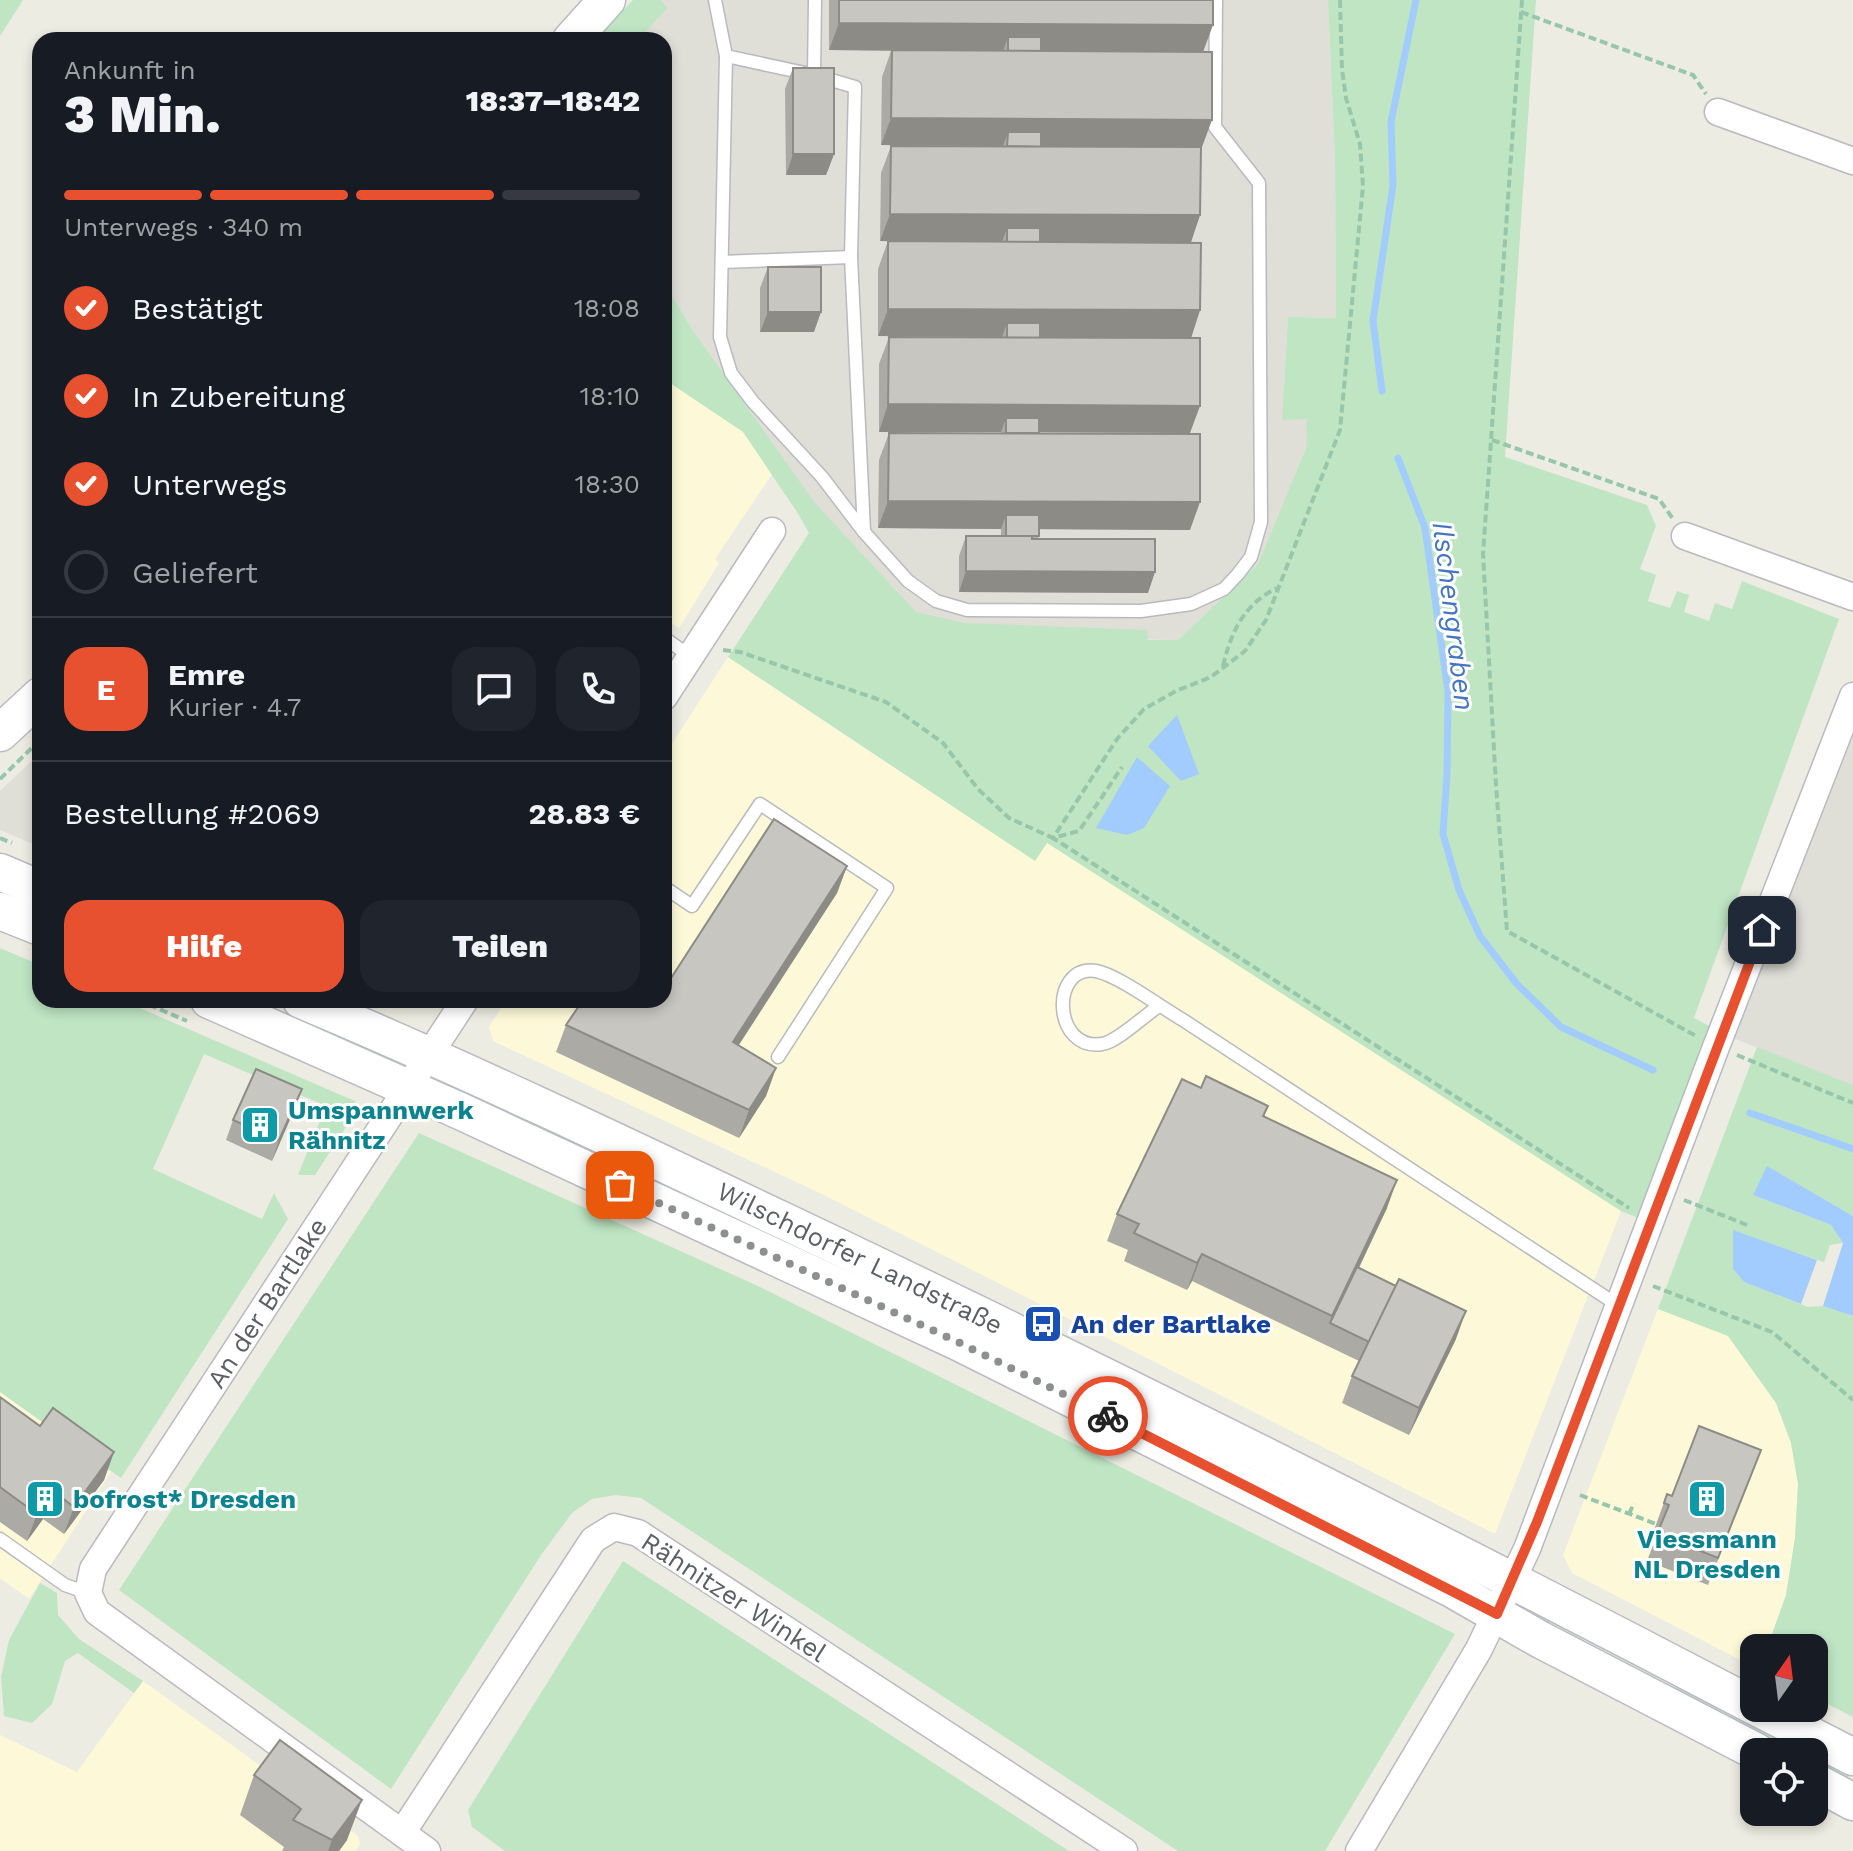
<!DOCTYPE html>
<html lang="de">
<meta charset="utf-8">
<style>
:root{--surface:#171b24;--page:#20242c;--text:#f1f3f6;--muted:#9ea1a6;--line:#363941;--accent:#e7512f}
body{margin:0;font-family:"Work Sans",sans-serif;background:var(--page);color:var(--text);height:100vh;display:flex;flex-direction:column;font-size:30px;white-space:nowrap}
*{box-sizing:border-box;margin:0}
p{font-size:26px;color:var(--muted)}
.icon{flex:none;width:44px;height:44px;fill:none;stroke:currentColor;stroke-width:2;stroke-linecap:round;stroke-linejoin:round}
.map{position:relative;flex:1;overflow:hidden}
.panel{position:absolute;left:32px;top:32px;width:640px;height:976px;display:flex;flex-direction:column;background:var(--surface);border-radius:24px;box-shadow:0 4px 12px #0003}
.panel>*{flex:none}
.needle{width:52px;rotate:14deg}
.tools{position:absolute;left:1740px;top:1634px;display:grid;gap:16px}
.tools a{display:grid;place-items:center;width:88px;height:88px;border-radius:16px;background:var(--surface);box-shadow:0 4px 12px #0003;font-size:40px}
.pin{position:absolute;display:grid;place-items:center;width:68px;height:68px;color:#fff;margin:-34px;border-radius:16px;box-shadow:0 4px 12px #0006}
.courier{position:absolute;display:grid;place-items:center;width:80px;height:80px;margin:-40px;border:6px solid #e7512f;border-radius:50%;background:#fff;color:#222;box-shadow:0 2px 10px #0007}
.overview em{font-style:normal;font-weight:800}
.overview div{display:flex;flex-direction:column-reverse}
.overview{display:flex;align-items:center;justify-content:space-between;height:136px;padding:0 32px}
h1{font-size:52px;font-weight:800;line-height:60px}
.bar{display:grid;grid-template-columns:repeat(4,1fr);gap:12px 8px;align-content:center;height:96px;padding:0 32px}
.bar i{height:10px;border-radius:6px;background:var(--line)}
.bar .on{background:var(--accent)}
.bar p{grid-column:span 4}
.line{display:flex;align-items:center;gap:20px;padding:0 32px;border-top:2px solid var(--line)}
.line div{flex:1}
.round{display:grid;place-items:center;flex:none;width:84px;height:84px;border-radius:24px;background:var(--page)}
ol{padding:0 32px;list-style:none}
li{display:flex;align-items:center;gap:24px;height:88px}
li p{margin-inline-start:auto}
li .icon{padding:8px;border-radius:50%;background:var(--accent);color:#fff;stroke-width:4}
li:last-child{color:var(--muted)}
li i{width:44px;height:44px;border:4px solid var(--line);border-radius:50%}
.button{display:flex;gap:16px;margin-top:auto;padding:16px 32px}
.button a{flex:1;height:92px;border-radius:24px;background:var(--accent);color:#fff;font-size:32px;font-weight:800;line-height:92px;text-align:center}
.button a+a{background:var(--page);color:var(--text)}
.map>svg:first-child{display:block}
.commercial{fill:#fdf9d8}
.industrial{fill:#dfded7}
.green{fill:#bfe5c3}
.water{fill:#a2ccfe}
.lines{fill:none;stroke-linecap:round;stroke-linejoin:round}
.stream{stroke:#a2ccfe;stroke-width:7}
.service-casing{stroke:#b8babf;stroke-width:15}
.minor-casing{stroke:#b8babf;stroke-width:29}
.secondary-casing{stroke:#b8bbc1;stroke-width:39}
.path{stroke:#98c6aa;stroke-width:4;stroke-dasharray:8 4;stroke-linecap:butt}
.service{stroke:#fff;stroke-width:12}
.minor{stroke:#fff;stroke-width:26}
.secondary{stroke:#fff;stroke-width:36}
.wall{fill:#acaaa5}
.shaded-wall{fill:#8c8b86}
.building{fill:#c8c6c0;stroke:#8c8b86;stroke-width:2}
.done{stroke:#8e908f;stroke-width:8;stroke-dasharray:0 14.4}
.route{stroke:#e7512f;stroke-width:10}
.labels{text-anchor:middle;stroke-width:6;stroke-linejoin:round;paint-order:stroke}
.culture-label{font-size:26px;font-weight:bold;fill:#0d838f;stroke:#fff;text-anchor:start}
.street-label{font-size:26px;fill:#5b5e63;stroke:#fff}
.transit-label{font-size:26px;font-weight:bold;fill:#164399;stroke:#fff;text-anchor:start}
.water-label{font-size:28px;font-style:italic;fill:#4574c1;stroke:#fff}
</style>
<div class="map">
<svg width="1853" height="1851" viewBox="0 0 1853 1851">
<rect width="100%" height="100%" fill="#edece2"/>
<g class="commercial">
<path d="M664,379L743,431L772,474L715,559L719,563L679,628L664,619Z"/>
<path d="M728,657L1034,860L1047,842L1621,1211L1495,1534L820,1193L493,1041L489,1027L506,1000H664V756Z"/>
<path d="M1658,1309L1728,1336L1776,1403L1791,1443L1798,1484L1795,1537L1786,1595L1767,1648H1754V1667L1572,1573L1563,1555Z"/>
<path d="M0,1392L111,1472L29,1599L0,1578Z"/>
<path d="M143,1681L358,1836L360,1844L355,1851H0V1735L77,1772Z"/>
</g>
<g class="industrial">
<path d="M651,0H1328L1335,161L1336,318L1288,317L1282,419H1308L1306,448L1258,564L1178,640L907,635L692,329L664,283V40H618Z"/>
<path d="M1853,737V1085L1733,1038Z"/>
<path d="M40,753V847L0,830V791Z"/>
</g>
<g class="green">
<path d="M0,0H23L0,36Z"/>
<path d="M633,0H661L667,8L638,40H595Z"/>
<path d="M1328,0H1536L1505,457L1647,505L1656,526L1640,569L1656,575L1648,601L1670,608L1677,591L1689,595L1684,612L1709,621L1715,603L1732,609L1742,581L1839,619L1694,1018L1733,1038L1661,1227L1621,1211L1047,843L1035,861L728,657L809,533L797,512L743,432L664,379V283L692,329L814,502L916,612L964,623L1147,630L1148,640H1178L1258,564L1306,448L1307,419L1282,420L1288,317L1336,318L1335,161Z"/>
<path d="M0,948L40,965V1000H121L355,1101L357,1110L315,1175H298L326,1106L204,1054L153,1169L262,1219L274,1193L288,1219L121,1478L0,1392Z"/>
<path d="M1757,1047L1853,1085V1216L1768,1167L1753,1195L1831,1225L1843,1243L1830,1245L1824,1262L1734,1231L1733,1269L1744,1282L1808,1307L1823,1306L1853,1316V1717L1814,1697V1648H1767L1786,1595L1795,1538L1798,1484L1791,1443L1776,1403L1728,1336L1658,1309Z"/>
<path d="M419,1133L758,1286L1455,1634L1325,1851H1178L641,1498L616,1495L592,1499L572,1513L541,1555L391,1789L119,1590Z"/>
<path d="M623,1561L1069,1851H505L472,1827L468,1810Z"/>
<path d="M40,1583L57,1593L58,1615L79,1639L143,1681L134,1693L78,1653L65,1661L52,1704L32,1723L4,1716L1,1677L9,1640Z"/>
<path d="M1550,1634L1666,1685L1698,1693L1852,1769L1845,1785L1814,1769V1752H1780Z"/>
</g>
<g class="water">
<path d="M1177,715L1199,774L1181,781L1148,746Z"/>
<path d="M1137,757L1170,786L1144,828L1127,835L1096,828Z"/>
<path d="M1767,1166L1853,1216V1316L1823,1306L1843,1243L1831,1225L1753,1195Z"/>
<path d="M1733,1230L1817,1260L1801,1304L1744,1282L1733,1269Z"/>
</g>
<g class="lines">
<g class="stream">
<path d="M1382,391L1373,321L1393,185L1391,122L1416,0"/>
<path d="M1398,458L1425,528L1448,691L1447,773L1443,834L1459,890L1480,936L1516,983L1561,1027L1653,1070"/>
<path d="M1750,1113L1853,1149"/>
</g>
<defs>
<g id="service">
<path d="M715,0L726,56L720,337L731,373L753,402L822,477L864,532L908,581L936,601L967,610L1141,611L1191,604L1224,589L1238,574L1251,557L1261,522L1259,183L1215,127L1216,0"/>
<path d="M726,56L814,75L855,87L851,257L864,531"/>
<path d="M814,75L815,0"/>
<path d="M722,262L851,257"/>
<path d="M664,638L690,656"/>
<path d="M664,887L692,906L760,804L887,888L778,1057"/>
<path d="M1159,1006C1145,1015 1117,1042 1102,1044C1053,1052 1049,964 1096,971C1118,975 1162,1008 1183,1020L1619,1306"/>
<path d="M0,1539L65,1585L88,1593"/>
</g>
<g id="minor">
<path d="M1718,112L1853,161"/>
<path d="M1685,536L1853,597"/>
<path d="M664,697L772,531"/>
<path d="M402,1833L593,1540L614,1527L638,1533L1124,1851"/>
<path d="M427,1851L97,1612L88,1593L93,1569L465,1000"/>
<path d="M1359,1851L1479,1649L1527,1549L1716,1047L1853,696"/>
</g>
<g id="secondary">
<path d="M571,40L607,0"/>
<path d="M0,733L40,696"/>
<path d="M0,872L40,889"/>
<path d="M0,911L40,927"/>
<path d="M209,1000L460,1111L958,1342L1452,1589L1541,1640L1757,1752"/>
<path d="M301,1000C486,1078 666,1165 847,1251C1152,1397 1454,1549 1754,1706"/>
<path d="M1758,1708L1853,1757"/>
<path d="M1814,1781L1853,1802"/>
</g>
</defs>
<use href="#service" class="service-casing"/>
<use href="#minor" class="minor-casing"/>
<use href="#secondary" class="secondary-casing"/>
<g class="path">
<path d="M1340,0L1342,69L1346,98L1360,144L1363,186L1340,430L1266,620L1245,651L1211,677L1176,691L1144,709L1117,739L1053,838L1629,1208"/>
<path d="M1522,0L1483,554L1496,785L1507,931L1696,1036"/>
<path d="M1521,12L1693,75L1706,94"/>
<path d="M1492,440L1659,499L1673,519"/>
<path d="M723,650L740,652L886,702L943,743L978,789L1009,818L1053,838L1079,831L1122,767"/>
<path d="M1223,666C1231,632 1244,604 1277,588"/>
<path d="M0,779L40,740"/>
<path d="M0,838L12,843"/>
<path d="M138,1000L187,1021"/>
<path d="M1737,1055L1853,1103"/>
<path d="M1684,1200L1747,1225"/>
<path d="M1653,1286L1772,1332L1853,1400"/>
<path d="M1580,1495L1656,1524"/>
<path d="M1629,1514L1634,1503"/>
</g>
<use href="#service" class="service"/>
<use href="#minor" class="minor"/>
<use href="#secondary" class="secondary"/>
</g>
<g class="wall">
<path d="M829,0H1213L1203,52L1202,147L1041,146L1200,215L1191,242L1200,310L1191,338L1040,337L1190,433L1039,432L1190,530L1039,529L1038,539L1148,593L959,592V556L966,536H1001V529L878,528L879,460L889,433H1001V432H879V364L889,337H1002L878,336V269L888,241L1002,242L880,241L881,173L891,146H1003L881,145L882,77L891,51L829,50Z"/>
<path d="M793,68L834,154L826,175H786L785,89Z"/>
<path d="M768,267L814,332H760V288Z"/>
<path d="M847,866L837,893L739,1045L776,1068L766,1096L739,1138L556,1052L566,1025L664,1000Z"/>
<path d="M1201,1088L1268,1106L1264,1117L1387,1208L1359,1268L1456,1339L1409,1435L1342,1403L1352,1376L1359,1361L1192,1281L1187,1290L1124,1261L1128,1250L1107,1241L1117,1214Z"/>
<path d="M302,1089L294,1110L272,1161L226,1140L233,1120Z"/>
<path d="M0,1397L40,1426L114,1452L104,1480L64,1534L43,1519L27,1541L0,1522Z"/>
<path d="M1751,1477L1708,1585L1647,1561L1658,1532L1654,1530L1666,1497Z"/>
<path d="M254,1775L347,1840L339,1851H282L284,1847L240,1815Z"/>
</g>
<g class="shaded-wall">
<path d="M839,23L1213,25L1203,52L1008,51V37L1003,51L829,50Z"/>
<path d="M891,118L1212,120L1202,147L1007,146L1008,132L1003,146L881,145Z"/>
<path d="M793,154H834L826,175H786Z"/>
<path d="M890,214L1200,215L1191,242H1007V228L1002,242L880,241Z"/>
<path d="M888,309L1200,310L1191,338L1007,337V323L1002,337L878,336Z"/>
<path d="M768,312H821L814,332H760Z"/>
<path d="M888,404L1200,406L1190,433L1006,432V418L1001,432H879Z"/>
<path d="M888,501L1200,502L1190,530L1006,529V515L1001,529L878,528Z"/>
<path d="M966,571L1155,572L1148,593L959,592Z"/>
<path d="M847,866L837,893L723,1069L733,1042Z"/>
<path d="M776,1068L766,1096L739,1138L749,1110Z"/>
<path d="M302,1089L294,1110L272,1161L279,1140Z"/>
<path d="M1397,1180L1387,1208L1332,1324L1330,1323L1332,1316Z"/>
<path d="M1202,1254L1192,1281L1187,1290L1197,1263Z"/>
<path d="M1466,1311L1456,1339L1409,1435L1419,1408Z"/>
<path d="M114,1452L104,1480L64,1534L74,1507Z"/>
<path d="M53,1491L43,1519L27,1541L37,1514Z"/>
<path d="M362,1800L347,1840L339,1851H328L332,1840Z"/>
</g>
<g class="building">
<path d="M839,0H1213V25L839,23Z"/>
<rect x="1008" y="37" width="33" height="14"/>
<path d="M892,50L1212,52V120L891,118Z"/>
<rect x="793" y="68" width="41" height="86"/>
<path d="M1008,132H1041V147L1007,146Z"/>
<path d="M891,146L1201,147L1200,215L890,214Z"/>
<rect x="1007" y="228" width="33" height="14"/>
<path d="M888,241L1201,243L1200,310L888,309Z"/>
<rect x="768" y="267" width="53" height="45"/>
<rect x="1007" y="323" width="33" height="15"/>
<path d="M889,337L1200,338V406L888,404Z"/>
<rect x="1006" y="418" width="33" height="15"/>
<path d="M889,433L1200,434V502L888,501Z"/>
<rect x="1006" y="515" width="33" height="21"/>
<path d="M966,536H1032V539H1155V572L966,571Z"/>
<path d="M774,819L847,866L733,1042L776,1068L749,1110L566,1025L583,1000H664V989Z"/>
<path d="M256,1069L302,1089L279,1140L233,1120Z"/>
<path d="M1206,1076L1268,1106L1263,1116L1397,1180L1332,1316L1202,1254L1197,1263L1134,1233L1139,1224L1117,1214L1182,1079L1201,1088Z"/>
<path d="M1357,1267L1396,1286L1369,1342L1330,1323Z"/>
<path d="M1399,1279L1466,1311L1419,1408L1352,1376Z"/>
<path d="M0,1397L40,1426L53,1408L114,1452L74,1507L53,1491L37,1514L0,1487Z"/>
<path d="M1699,1426L1761,1450L1718,1558L1657,1534L1669,1505L1664,1503L1667,1494L1672,1496Z"/>
<path d="M280,1740L362,1800L332,1840L293,1820L301,1809L254,1775Z"/>
</g>
<g class="lines">
<path class="done" d="M620,1185L958,1342L1108,1416"/>
<path class="route" d="M1108,1416L1497,1614L1537,1522L1762,930"/>
</g>
<defs>
<symbol id="building-square" viewBox="-11 -11 22 22"><rect x="-9" y="-9" width="18" height="18" rx="4" fill="#0f9aa8" stroke="#fff"/><path d="M-4-6H4V6H1V3H-1V6H-4ZM-2.5-4.3h1.7v1.8h-1.7ZM.8-4.3h1.7v1.8H.8ZM-2.5-1h1.7V.8h-1.7ZM.8-1h1.7V.8H.8Z" fill="#fff"/></symbol>
<symbol id="bus-square" viewBox="-11 -11 22 22"><rect x="-9" y="-9" width="18" height="18" rx="4" fill="#1a4fb4" stroke="#fff"/><path d="M-5-6H5V4H4V6H2V4H-2V6H-4V4H-5ZM-3.5-4V0h7V-4ZM-3.5 1.2v1.5H-2V1.2ZM2 1.2v1.5H3.5V1.2Z" fill="#fff"/></symbol>
</defs>
<g fill-rule="evenodd">
<use href="#building-square" x="238" y="1103" width="44" height="44"/>
<use href="#bus-square" x="1021" y="1302" width="44" height="44"/>
<use href="#building-square" x="23" y="1477" width="44" height="44"/>
<use href="#building-square" x="1685" y="1477" width="44" height="44"/>
</g>
<g class="labels">
<g class="culture-label">
<text x="288" y="1119">Umspannwerk<tspan x="288" dy="30">Rähnitz</tspan></text>
<text x="73" y="1508">bofrost* Dresden</text>
<text x="1707" y="1548" text-anchor="middle">Viessmann<tspan x="1707" dy="30">NL Dresden</tspan></text>
</g>
<g class="street-label">
<text transform="translate(860 1258) rotate(26)" y="9">Wilschdorfer Landstraße</text>
<text transform="translate(267 1303) rotate(-57)" y="9">An der Bartlake</text>
<text transform="translate(734 1597) rotate(33)" y="9">Rähnitzer Winkel</text>
</g>
<g class="transit-label">
<text x="1071" y="1333">An der Bartlake</text>
</g>
<g class="water-label">
<text transform="translate(1454 616) rotate(83)" y="10">Ilschengraben</text>
</g>
</g>
</svg>
<div class="tools">
<a><svg class="needle" viewBox="-14 -14 28 28"><path d="M0-13l5 13h-10z" fill="#e53935"/><path d="M0 13l5-13h-10z" fill="#9ea1a6"/></svg></a>
<a><svg class="icon" aria-label="locate" viewBox="0 0 24 24"><circle cx="12" cy="12" r="6"/><path d="M12 2v4M12 18v4M2 12h4M18 12h4"/></svg></a>
</div>
<div class="pin" style="left:620px;top:1185px;background:#ea580c"><svg class="icon" aria-label="bag" viewBox="0 0 24 24"><path d="M5 8h14l-1 12H6zM9 8a3 3 0 0 1 6 0"/></svg></div>
<div class="pin" style="left:1762px;top:930px;background:#1f2937"><svg class="icon" aria-label="home" viewBox="0 0 24 24"><path d="M3 11l9-7 9 7M6 9v11h12V9"/></svg></div>
<div class="courier" style="left:1108px;top:1416px"><svg class="icon" aria-label="bike" viewBox="0 0 24 24"><circle cx="6" cy="16" r="4"/><circle cx="18" cy="16" r="4"/><path d="M6 16l4-8h5l3 8M10 8l3 8H6M13 5h3"/></svg></div>
<section class="panel">
<div class="overview"><div><h1>3 Min.</h1><p>Ankunft in</p></div><em>18:37–18:42</em></div>
<div class="bar"><i class="on"></i><i class="on"></i><i class="on"></i><i></i><p>Unterwegs · 340 m</p></div>
<ol>
<li><svg class="icon" aria-label="check" viewBox="0 0 24 24"><path d="M5 12l5 5 9-10"/></svg>Bestätigt<p>18:08</p></li>
<li><svg class="icon" aria-label="check" viewBox="0 0 24 24"><path d="M5 12l5 5 9-10"/></svg>In Zubereitung<p>18:10</p></li>
<li><svg class="icon" aria-label="check" viewBox="0 0 24 24"><path d="M5 12l5 5 9-10"/></svg>Unterwegs<p>18:30</p></li>
<li><i></i>Geliefert</li>
</ol>
<div class="line" style="height:144px"><b class="round" style="background:var(--accent);color:#fff">E</b><div><b>Emre</b><p>Kurier · 4.7</p></div><a class="round"><svg class="icon" aria-label="chat" viewBox="0 0 24 24"><path d="M4 5h16v11H9l-5 4z"/></svg></a><a class="round"><svg class="icon" aria-label="phone" viewBox="0 0 24 24"><path d="M5 4h4l2 5-3 2q2 4 5 5l2-3 5 2v4C11 20 4 13 5 4z"/></svg></a></div>
<div class="line" style="height:104px"><div>Bestellung #2069</div><b>28.83 €</b></div>
<div class="button"><a>Hilfe</a><a>Teilen</a></div>
</section>
</div>
